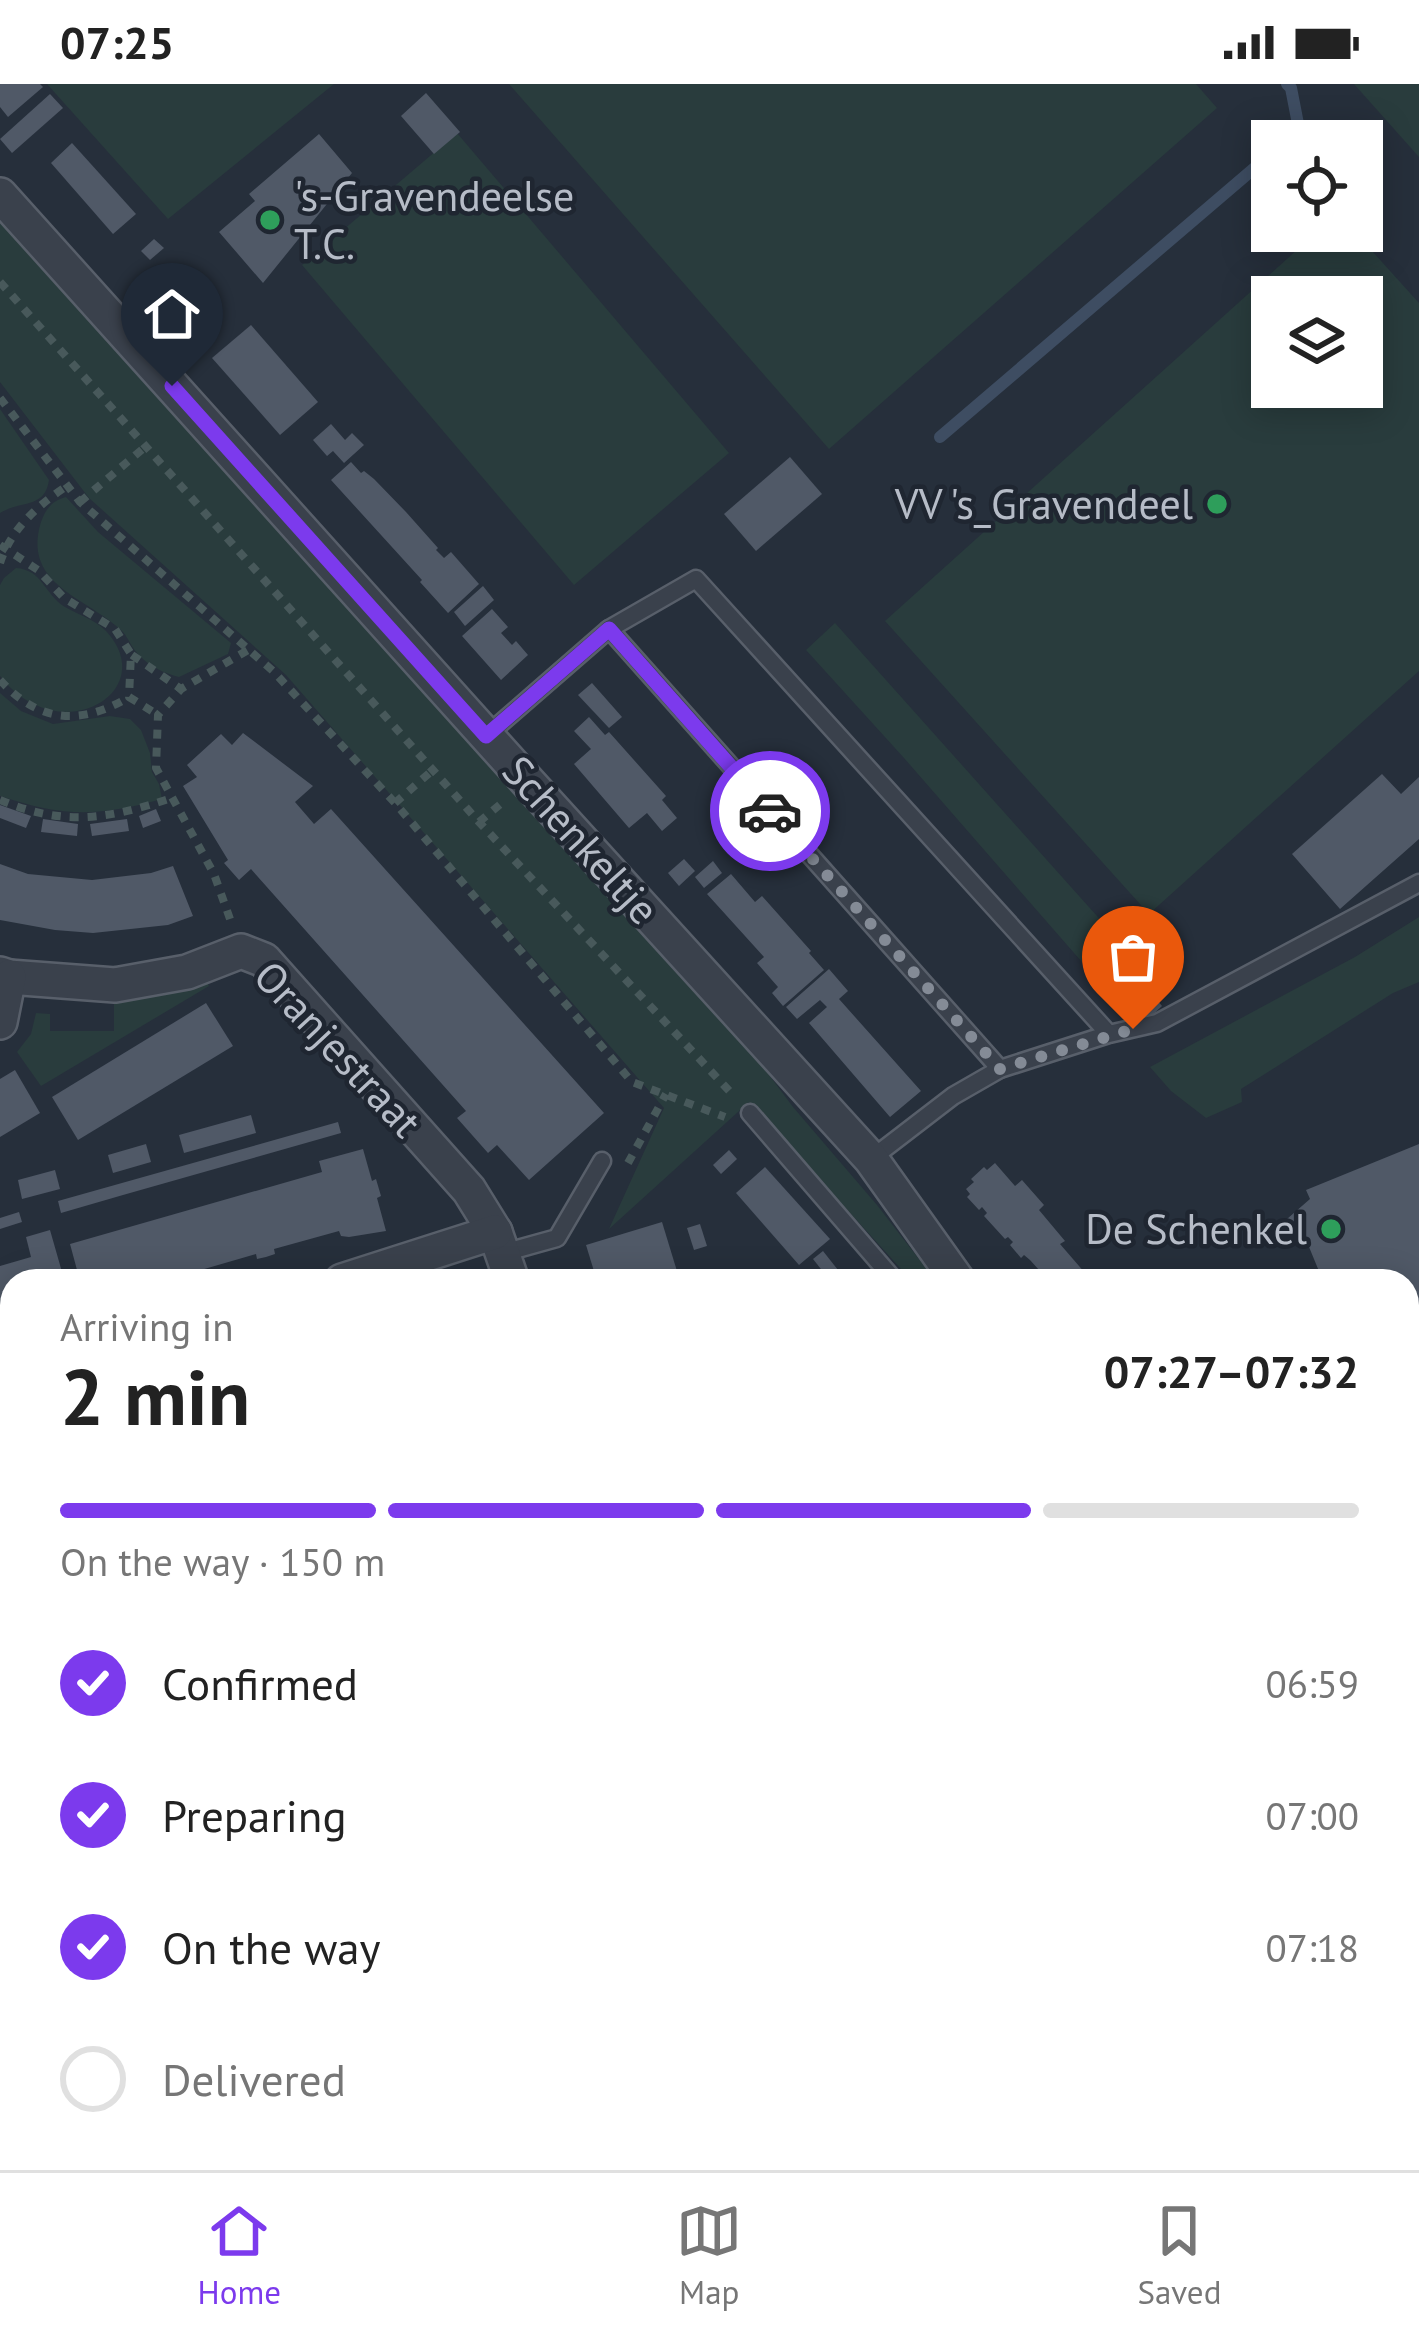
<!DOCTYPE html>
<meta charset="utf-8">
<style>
:root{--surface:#fff;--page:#f2f2f2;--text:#222;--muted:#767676;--line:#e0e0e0;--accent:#7c3aed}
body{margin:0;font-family:"PT Sans",sans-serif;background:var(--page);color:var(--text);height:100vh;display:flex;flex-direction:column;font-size:45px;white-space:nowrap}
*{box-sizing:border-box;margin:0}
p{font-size:39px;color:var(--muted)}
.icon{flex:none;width:66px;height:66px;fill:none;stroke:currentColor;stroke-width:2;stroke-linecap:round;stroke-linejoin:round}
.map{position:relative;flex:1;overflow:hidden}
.side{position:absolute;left:0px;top:1185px;width:1419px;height:903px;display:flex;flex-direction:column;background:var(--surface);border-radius:36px 36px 0 0;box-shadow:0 6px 30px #0003}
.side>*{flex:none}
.tools{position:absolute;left:1251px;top:36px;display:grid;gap:24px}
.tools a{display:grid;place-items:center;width:132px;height:132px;border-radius:0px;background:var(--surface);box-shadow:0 6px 30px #0003;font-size:60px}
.pin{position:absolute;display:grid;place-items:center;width:102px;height:102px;color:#fff;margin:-123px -51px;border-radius:50% 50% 50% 0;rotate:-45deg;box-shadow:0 0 12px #0007}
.pin .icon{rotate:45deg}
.courier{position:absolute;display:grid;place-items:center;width:120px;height:120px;margin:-60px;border:9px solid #7c3aed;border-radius:50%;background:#fff;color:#222;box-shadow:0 3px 15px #0007}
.summary em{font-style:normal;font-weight:700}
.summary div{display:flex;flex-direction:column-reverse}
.summary{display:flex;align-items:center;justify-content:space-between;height:204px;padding:0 60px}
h1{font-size:78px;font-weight:700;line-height:90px}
.bar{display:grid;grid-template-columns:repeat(4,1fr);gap:18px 12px;align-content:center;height:144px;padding:0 60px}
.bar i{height:15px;border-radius:9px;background:var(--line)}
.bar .selected{background:var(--accent)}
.bar p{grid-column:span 4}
ol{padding:0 60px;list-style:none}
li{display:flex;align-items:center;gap:36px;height:132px}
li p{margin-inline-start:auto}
li .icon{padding:12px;border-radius:50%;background:var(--accent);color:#fff;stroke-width:4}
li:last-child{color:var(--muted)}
li i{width:66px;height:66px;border:6px solid var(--line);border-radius:50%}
.status{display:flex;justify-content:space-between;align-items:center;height:84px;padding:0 60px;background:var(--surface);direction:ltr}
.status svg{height:33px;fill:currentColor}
.tab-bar{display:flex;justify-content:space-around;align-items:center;height:168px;border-top:3px solid var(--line);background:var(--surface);font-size:33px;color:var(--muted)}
.tab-bar a{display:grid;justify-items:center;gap:6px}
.tab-bar .selected{color:var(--accent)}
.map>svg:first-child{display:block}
.green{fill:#293c3d;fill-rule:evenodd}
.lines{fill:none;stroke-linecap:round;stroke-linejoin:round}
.stream{stroke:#3e4d62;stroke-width:12}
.building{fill:#505967}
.lane-casing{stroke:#585f6a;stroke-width:21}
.street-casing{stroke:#585f6a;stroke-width:38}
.secondary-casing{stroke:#585f6a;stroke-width:52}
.path{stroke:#48595b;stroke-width:8;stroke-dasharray:9 9;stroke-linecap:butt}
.lane{stroke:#3a414c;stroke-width:16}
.street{stroke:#3a414c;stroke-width:33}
.secondary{stroke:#49515e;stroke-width:48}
.done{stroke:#848b96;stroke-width:12;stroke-dasharray:0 21.6}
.route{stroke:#7c3aed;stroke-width:15}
.leisure-dot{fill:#2e9e5b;stroke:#1f2631;stroke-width:4.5}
.labels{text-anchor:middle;stroke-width:9;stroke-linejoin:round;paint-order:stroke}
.poi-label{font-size:42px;fill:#b6bcc7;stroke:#1f2631;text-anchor:end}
.street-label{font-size:42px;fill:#b6bcc7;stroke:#1f2631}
</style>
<div class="status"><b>07:25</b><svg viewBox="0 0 49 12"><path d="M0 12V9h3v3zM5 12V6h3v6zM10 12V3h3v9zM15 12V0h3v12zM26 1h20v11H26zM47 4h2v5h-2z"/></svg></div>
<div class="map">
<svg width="1419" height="2086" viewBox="0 0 1419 2086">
<rect width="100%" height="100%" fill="#262f3b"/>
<g class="green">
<path d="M47,0H334L168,135Z"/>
<path d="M509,0H1196L1217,24L829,365Z"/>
<path d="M1354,0H1419V73Z"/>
<path d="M457,49L729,369L574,501L302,181Z"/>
<path d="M0,128L725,932L793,1023L877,1121L936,1197H912L749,1018L609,1145L664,1024L286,591L89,414L0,298Z"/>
<path d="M1318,147H1354L1419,219V587L1149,830L885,537ZM1272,213H1362V303H1272Z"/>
<path d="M0,325L49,396C45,425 21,416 0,429Z"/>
<path d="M66,413L98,448L231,559L228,570L179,593C164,589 150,583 139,571C132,565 129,555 123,548C90,514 21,502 41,438C46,424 52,417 66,413Z"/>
<path d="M16,484C43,486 44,510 65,523C79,531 94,535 106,547C162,607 60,669 0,592V501L4,494Z"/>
<path d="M835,539L1139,879L1144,892L1116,917L904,674L806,566Z"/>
<path d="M0,609L21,627L53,640L110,632L130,635L141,646L150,669L152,688L159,700L162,715C98,733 63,733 0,712Z"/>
<path d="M1419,833V898L1393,909L1241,1005L1242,1018L1206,1034L1171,1007L1150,983L1355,873Z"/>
<path d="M206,896L209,902L41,1002L17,968L31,950L36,929L50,930V947H114V917L165,911Z"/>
<path d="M1076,2076H1303L1305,2086H1076Z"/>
</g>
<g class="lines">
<g class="stream">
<path d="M1286,57L1299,45L1291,4L1287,0"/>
<path d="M940,353L1272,69"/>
</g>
</g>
<g class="building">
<path d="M0,0H40L43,3L8,33L0,23Z"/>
<path d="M426,9L460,48L434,70L401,32Z"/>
<path d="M50,10L63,24L12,69L0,55Z"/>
<path d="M319,50L352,89L263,199L219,148L255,117L249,110Z"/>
<path d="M72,59L136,130L113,150L51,79Z"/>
<path d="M154,155L164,164L150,176L141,167Z"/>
<path d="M251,241L318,318L280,351L212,274Z"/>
<path d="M331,340L345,356L352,349L364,361L344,379L333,367L327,372L313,356Z"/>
<path d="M790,373L822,410L756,467L724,430Z"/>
<path d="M351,378L361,389L364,387L374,395L406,428L438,464L436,466L444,474L451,468L479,500L448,529L420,498L422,496L331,396Z"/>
<path d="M483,502L494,516L465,542L454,528Z"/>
<path d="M492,525L508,543L501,549L512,561L516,557L528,571L501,596L462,552Z"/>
<path d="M592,599L622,633L609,644L578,611Z"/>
<path d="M589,633L605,651L609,648L666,712L662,716L677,734L662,747L647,729L629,744L574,680L591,665L574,647Z"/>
<path d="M243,649L313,702L295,718L314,740L331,725L604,1029L529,1096L497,1061L488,1069L457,1034L466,1027L251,785L239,796L224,779L228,776L183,702L197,693L187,681L221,650L232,661Z"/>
<path d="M1382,690L1401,710L1419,693V755L1340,825L1292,770Z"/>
<path d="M0,721L31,732L26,744L0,734Z"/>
<path d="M156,725L161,737L143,744L139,732Z"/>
<path d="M43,735L78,740L77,752L41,748Z"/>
<path d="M127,735L129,747L92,752L90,740Z"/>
<path d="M684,775L695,787L679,802L668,789Z"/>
<path d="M713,777L722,789L704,804L695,793Z"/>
<path d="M0,780L28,790L92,796L151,789L173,782L193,832L168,841L93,849L55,846L0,836Z"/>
<path d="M731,790L755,818L762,812L811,867L809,869L824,886L783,922L772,909L778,903L757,879L764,873L707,810Z"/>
<path d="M829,885L848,907L839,915L921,1007L890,1033L809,939L827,923L820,916L797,935L786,923Z"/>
<path d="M1149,906L1162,922L1148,935L1134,920Z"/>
<path d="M206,919L233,962L78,1056L52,1013Z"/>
<path d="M15,986L40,1029L0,1053V995Z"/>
<path d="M251,1031L256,1049L184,1069L179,1051Z"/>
<path d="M338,1038L341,1049L123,1111L61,1129L58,1117Z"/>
<path d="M146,1060L151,1078L113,1089L108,1071Z"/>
<path d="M1419,1060V1387L1407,1392V1197H1323L1307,1158L1287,1135L1310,1115L1306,1106Z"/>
<path d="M363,1065L372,1097L376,1095L381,1112L377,1114L386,1147L349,1153L341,1152L339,1147L274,1165L275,1170L266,1173L257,1175L256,1170L163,1197H80L70,1160L322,1088L319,1077Z"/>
<path d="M729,1066L737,1075L721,1090L713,1081Z"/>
<path d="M995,1079L1015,1102L1022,1096L1044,1121L1039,1126L1065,1157L1060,1160L1092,1197H1049L1030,1176L1024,1171L1021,1174L1010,1161L1013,1158L1008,1153L1005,1155L984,1132L987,1129L982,1123L979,1126L967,1113L970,1110L966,1105L974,1098L971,1095L984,1083L987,1086Z"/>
<path d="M765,1083L830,1155L799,1181L736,1109Z"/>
<path d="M55,1086L60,1105L22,1115L18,1096Z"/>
<path d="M19,1128L22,1138L0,1145V1134Z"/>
<path d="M662,1138L680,1197H597L586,1161Z"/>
<path d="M700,1140L707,1162L694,1166L687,1144Z"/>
<path d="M50,1146L64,1195L12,1197V1240L0,1244V1182L31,1173L26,1153Z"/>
<path d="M823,1167L838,1186L828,1194L813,1175Z"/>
<path d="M12,1369V1432L0,1435V1372Z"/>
<path d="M12,1548V1614L0,1618V1551Z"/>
<path d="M1419,1729V1773L1415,1775L1419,1785V1828L1407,1833V1743L1411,1742L1408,1734Z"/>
<rect x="1407" y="1894" width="12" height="45"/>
<path d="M1407,1946H1413V1962H1418L1419,1991H1407Z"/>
<path d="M1407,2021H1419V2086H1389L1390,2076H1407Z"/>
<path d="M525,2076H555V2086H526Z"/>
<rect x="569" y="2076" width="43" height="10"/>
<path d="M679,2076H733L734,2086H679Z"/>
<path d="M907,2076H1074V2080L1023,2086H909Z"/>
</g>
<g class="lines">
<defs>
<g id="lane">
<path d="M486,652L609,545"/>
<path d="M1109,950L696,495L609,545L1000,985L1109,950L1157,939L1419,799"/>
<path d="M750,1029L895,1197"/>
<path d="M871,1075L953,1012L1000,985"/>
<path d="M503,1169L557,1154L602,1077"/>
</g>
<g id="street">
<path d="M0,111L527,697L871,1075L958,1197"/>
<path d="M0,890L9,893L115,901L187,888L241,867L264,876L469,1106L495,1148L512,1197"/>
<path d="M0,938L9,893"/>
<path d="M342,1197L495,1148"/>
<path d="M0,1303L12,1299"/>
<path d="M0,1674L12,1671"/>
<path d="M1407,1687L1419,1682"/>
<path d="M144,2086L168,2076"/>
<path d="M383,2086L409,2076"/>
</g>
<g id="secondary">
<path d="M1407,1598L1419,1593"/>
<path d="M639,2086L640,2076"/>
</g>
</defs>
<use href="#lane" class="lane-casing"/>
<use href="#street" class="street-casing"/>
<use href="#secondary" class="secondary-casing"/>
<g class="path">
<path d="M0,198L479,738L734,1012"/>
<path d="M0,314L80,418L273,587L395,719L632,998L725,1033"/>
<path d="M80,418L145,363"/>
<path d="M0,461L38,486L64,514L115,545L131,570L129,613L158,631"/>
<path d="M0,479C11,445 38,421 67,402"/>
<path d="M132,571L181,605"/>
<path d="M0,596C39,639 81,642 129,613"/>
<path d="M0,716C65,743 107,735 172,714"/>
<path d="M395,719L434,685"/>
<path d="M479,738L503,718"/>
<path d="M230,835L214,790L156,684L158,631L181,605L248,566"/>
<path d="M628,1079L666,1010"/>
</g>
<use href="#lane" class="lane"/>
<use href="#street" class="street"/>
<use href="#secondary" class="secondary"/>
</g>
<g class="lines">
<path class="done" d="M770,727L1000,985L1133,945"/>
<path class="route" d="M172,302L486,652L609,545L770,727"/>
</g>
<g class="leisure-dot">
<circle cx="270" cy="136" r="12"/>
<circle cx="1217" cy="420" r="12"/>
<circle cx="1331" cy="1145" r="12"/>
</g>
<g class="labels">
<g class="poi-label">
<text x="294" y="127" text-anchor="start">'s-Gravendeelse<tspan x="294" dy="48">T.C.</tspan></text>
<text x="1193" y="435">VV 's_Gravendeel</text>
<text x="1307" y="1160">De Schenkel</text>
</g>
<g class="street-label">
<text transform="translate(581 756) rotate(48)" y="15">Schenkeltje</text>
<text transform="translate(338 965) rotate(47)" y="15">Oranjestraat</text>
</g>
</g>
</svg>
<div class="tools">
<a><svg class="icon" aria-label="locate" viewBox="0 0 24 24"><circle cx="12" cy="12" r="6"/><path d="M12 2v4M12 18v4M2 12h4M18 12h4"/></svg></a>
<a><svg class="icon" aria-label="layers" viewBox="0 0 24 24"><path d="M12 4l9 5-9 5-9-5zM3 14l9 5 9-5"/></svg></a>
</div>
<div class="pin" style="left:1133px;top:945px;background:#ea580c"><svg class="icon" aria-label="bag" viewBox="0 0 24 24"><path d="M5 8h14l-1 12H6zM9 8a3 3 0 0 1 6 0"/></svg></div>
<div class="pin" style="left:172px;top:302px;background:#1f2937"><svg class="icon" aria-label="home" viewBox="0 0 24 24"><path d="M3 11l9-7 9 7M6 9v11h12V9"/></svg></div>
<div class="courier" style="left:770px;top:727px"><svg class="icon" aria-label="car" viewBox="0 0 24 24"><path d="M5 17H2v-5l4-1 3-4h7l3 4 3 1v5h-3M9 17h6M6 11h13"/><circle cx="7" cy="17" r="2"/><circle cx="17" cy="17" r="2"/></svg></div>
<section class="side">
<div class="summary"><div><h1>2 min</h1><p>Arriving in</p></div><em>07:27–07:32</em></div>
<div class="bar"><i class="selected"></i><i class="selected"></i><i class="selected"></i><i></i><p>On the way · 150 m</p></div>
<ol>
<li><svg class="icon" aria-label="check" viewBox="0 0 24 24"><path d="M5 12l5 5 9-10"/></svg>Confirmed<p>06:59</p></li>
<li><svg class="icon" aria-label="check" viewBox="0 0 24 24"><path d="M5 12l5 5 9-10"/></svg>Preparing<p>07:00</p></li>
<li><svg class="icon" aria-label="check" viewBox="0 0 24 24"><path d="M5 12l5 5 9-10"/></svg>On the way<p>07:18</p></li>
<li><i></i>Delivered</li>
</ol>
</section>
</div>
<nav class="tab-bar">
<a class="selected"><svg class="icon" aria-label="home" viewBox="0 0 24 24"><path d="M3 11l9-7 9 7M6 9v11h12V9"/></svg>Home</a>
<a><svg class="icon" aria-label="map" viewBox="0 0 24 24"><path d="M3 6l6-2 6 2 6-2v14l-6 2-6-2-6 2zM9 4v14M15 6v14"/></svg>Map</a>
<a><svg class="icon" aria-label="saved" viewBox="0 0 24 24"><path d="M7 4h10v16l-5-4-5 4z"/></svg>Saved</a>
</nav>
